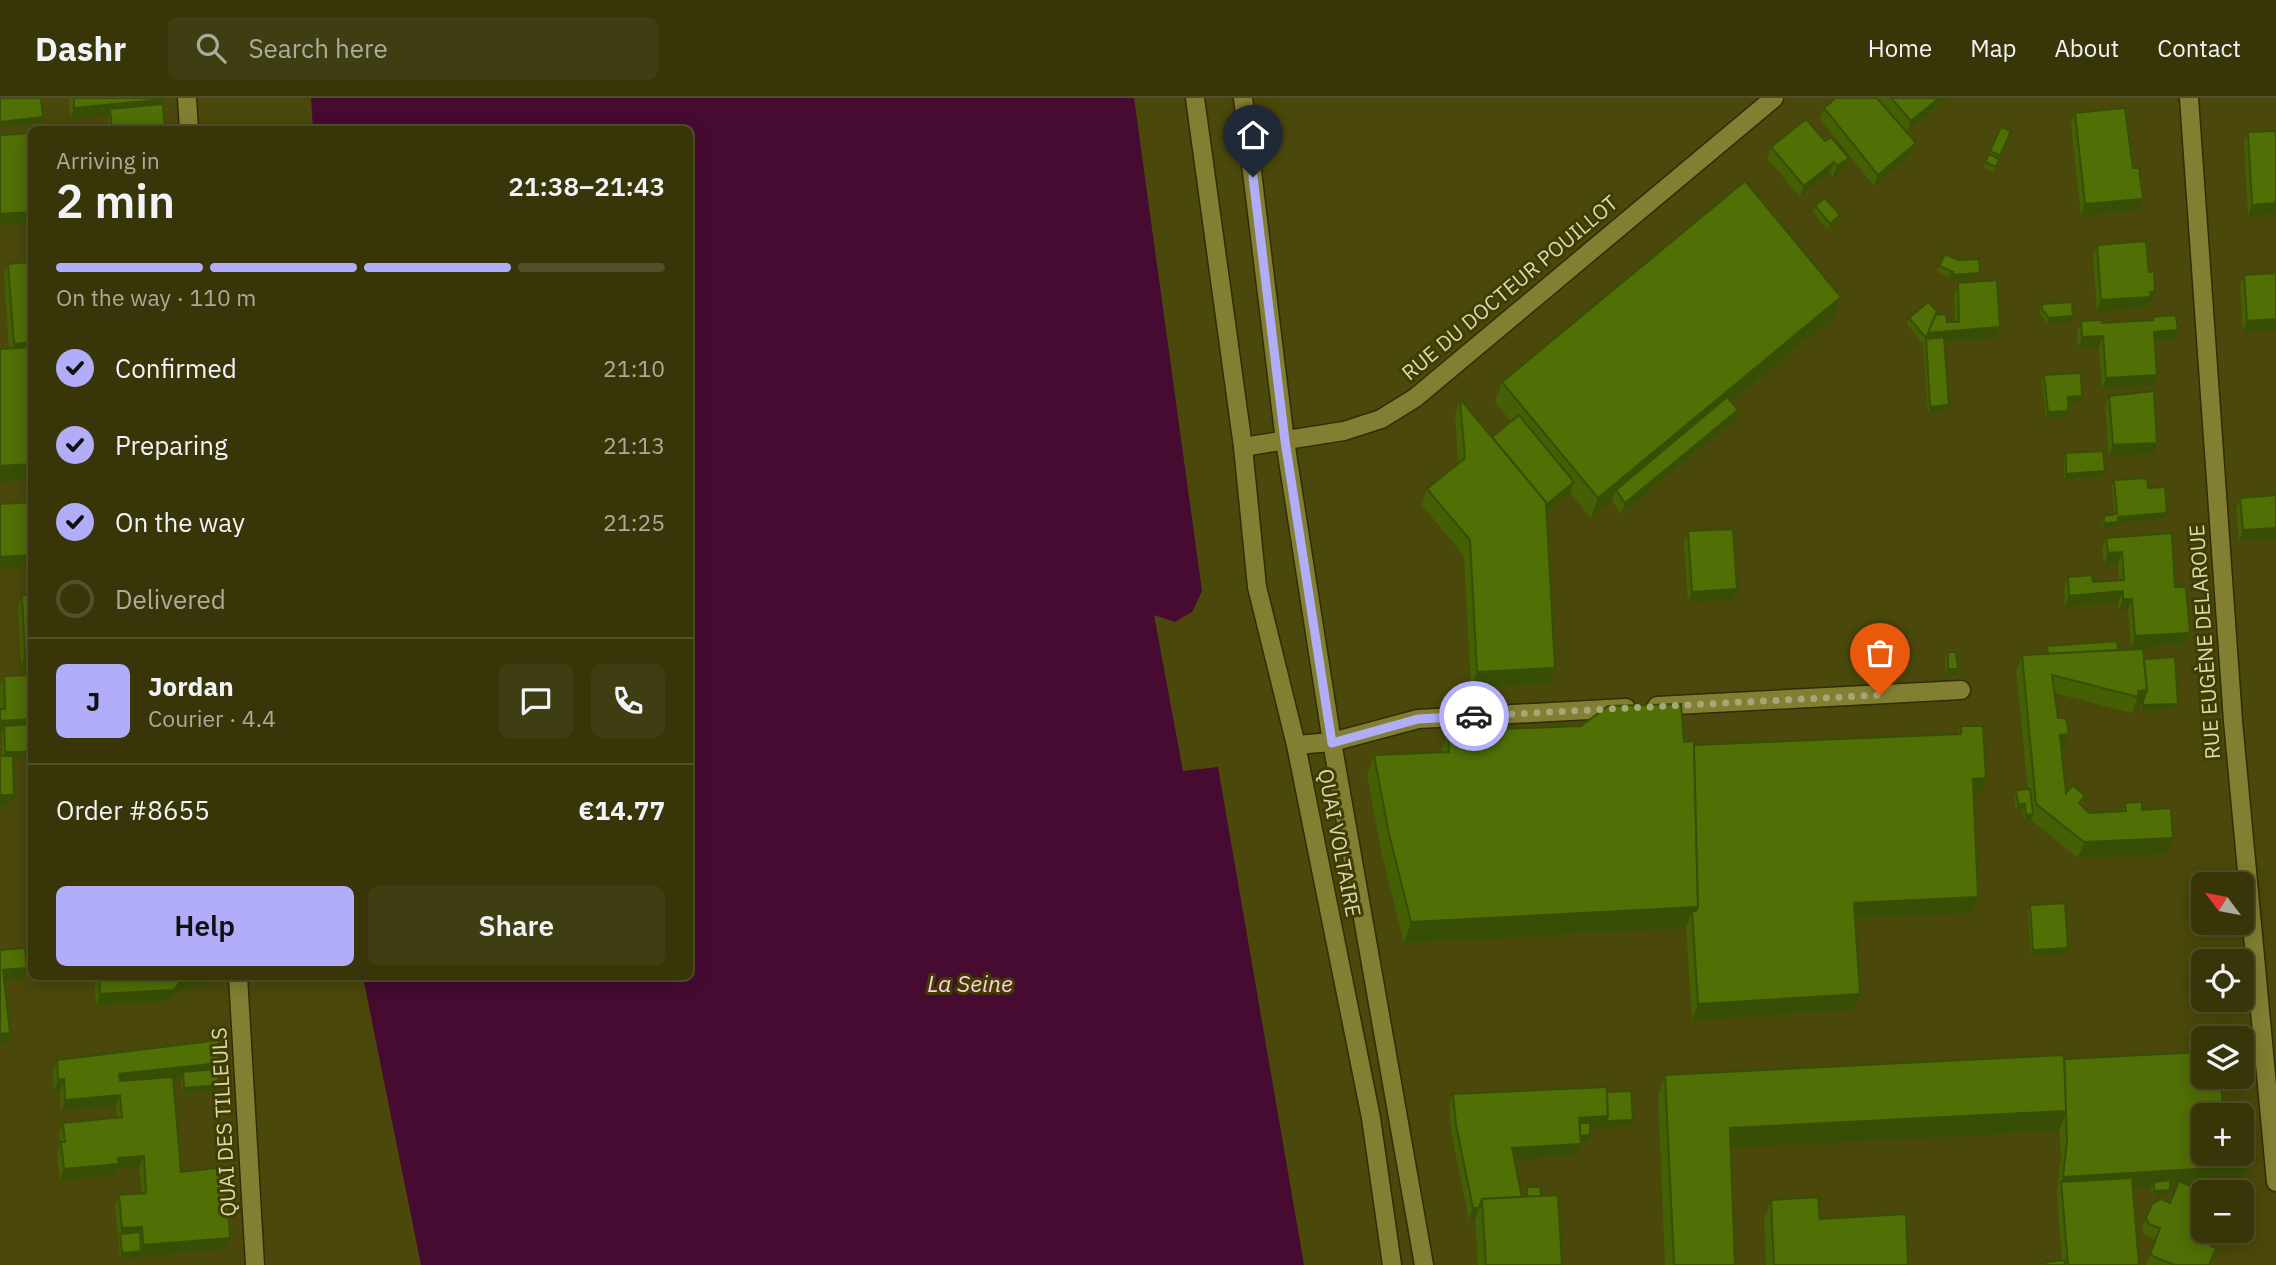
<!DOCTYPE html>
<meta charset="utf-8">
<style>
:root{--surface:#383608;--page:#3f3e12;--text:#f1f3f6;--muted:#abab9c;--line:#525029;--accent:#b2adf9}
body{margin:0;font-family:"IBM Plex Sans",sans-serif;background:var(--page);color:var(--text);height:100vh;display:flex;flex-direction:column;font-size:26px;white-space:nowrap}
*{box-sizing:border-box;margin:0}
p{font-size:23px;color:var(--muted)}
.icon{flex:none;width:38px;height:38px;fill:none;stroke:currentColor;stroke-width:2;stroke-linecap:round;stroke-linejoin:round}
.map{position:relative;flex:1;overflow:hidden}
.side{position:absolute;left:28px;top:28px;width:665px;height:854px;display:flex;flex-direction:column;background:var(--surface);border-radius:10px;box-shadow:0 4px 18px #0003,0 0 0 2px var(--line)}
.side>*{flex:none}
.needle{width:46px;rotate:302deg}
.tools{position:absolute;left:2191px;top:774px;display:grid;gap:14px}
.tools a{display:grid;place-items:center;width:63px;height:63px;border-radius:10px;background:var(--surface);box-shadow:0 4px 18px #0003,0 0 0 2px var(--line);font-size:35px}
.pin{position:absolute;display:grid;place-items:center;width:60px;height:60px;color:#fff;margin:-72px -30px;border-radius:50% 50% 50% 0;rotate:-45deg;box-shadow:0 0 7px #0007}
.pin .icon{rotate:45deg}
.courier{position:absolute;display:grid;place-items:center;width:70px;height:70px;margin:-35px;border:5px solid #b2adf9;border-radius:50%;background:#fff;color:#222;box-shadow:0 2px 9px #0007}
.summary em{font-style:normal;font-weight:600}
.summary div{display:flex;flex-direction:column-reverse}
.summary{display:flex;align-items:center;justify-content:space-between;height:119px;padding:0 28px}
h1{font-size:46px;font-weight:600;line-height:52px}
.bar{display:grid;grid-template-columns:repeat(4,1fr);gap:10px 7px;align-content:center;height:84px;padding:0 28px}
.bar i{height:9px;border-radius:5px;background:var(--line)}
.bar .current{background:var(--accent)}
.bar p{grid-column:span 4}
.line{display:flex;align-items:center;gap:18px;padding:0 28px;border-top:2px solid var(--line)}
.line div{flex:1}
.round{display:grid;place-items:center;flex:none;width:74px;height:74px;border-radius:10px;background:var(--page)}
ol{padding:0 28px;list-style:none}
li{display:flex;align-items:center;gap:21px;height:77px}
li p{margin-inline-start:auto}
li .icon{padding:7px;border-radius:50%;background:var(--accent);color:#111;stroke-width:4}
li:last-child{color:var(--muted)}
li i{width:38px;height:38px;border:4px solid var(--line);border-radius:50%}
.primary-button{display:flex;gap:14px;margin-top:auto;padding:14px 28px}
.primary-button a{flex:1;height:80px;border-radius:10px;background:var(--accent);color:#111;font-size:28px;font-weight:600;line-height:80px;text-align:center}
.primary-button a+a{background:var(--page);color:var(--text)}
header{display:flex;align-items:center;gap:42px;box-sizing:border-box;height:98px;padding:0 35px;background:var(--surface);border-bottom:2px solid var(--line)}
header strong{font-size:33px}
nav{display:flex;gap:38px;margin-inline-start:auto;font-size:24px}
.search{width:490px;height:63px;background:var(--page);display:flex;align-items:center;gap:18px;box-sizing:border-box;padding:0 24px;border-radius:10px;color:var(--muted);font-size:26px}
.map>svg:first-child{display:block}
.water{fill:#470a31}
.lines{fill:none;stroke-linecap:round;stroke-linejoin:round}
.minor-casing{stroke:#2f2d04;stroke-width:21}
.minor{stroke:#827f33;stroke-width:18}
.wall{fill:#455f04}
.shaded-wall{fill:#384e04}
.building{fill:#506f05;stroke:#384e04;stroke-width:2}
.done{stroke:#a7a678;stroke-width:7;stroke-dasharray:0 12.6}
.route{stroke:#b2adf9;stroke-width:9}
.labels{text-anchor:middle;stroke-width:6;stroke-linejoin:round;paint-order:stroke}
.street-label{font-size:21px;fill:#d8d8b3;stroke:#403d00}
.water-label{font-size:23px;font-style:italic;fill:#fecee6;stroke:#403d00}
</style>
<header>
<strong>Dashr</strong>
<div class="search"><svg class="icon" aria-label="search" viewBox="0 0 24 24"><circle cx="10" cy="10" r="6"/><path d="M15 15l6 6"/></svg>Search here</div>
<nav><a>Home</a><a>Map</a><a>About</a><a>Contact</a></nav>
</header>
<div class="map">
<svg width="2276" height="1167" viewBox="0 0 2276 1167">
<rect width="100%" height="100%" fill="#4b480b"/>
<path class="water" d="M311,0H1134L1202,493L1192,514L1175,524L1154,517L1183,673L1218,669L1304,1167H421L363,879L690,878V32L313,31Z"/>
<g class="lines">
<defs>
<g id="minor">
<path d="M187,0L189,32"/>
<path d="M1195,0L1243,349L1257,489L1296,647L1371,1020L1392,1167"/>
<path d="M1243,0L1285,343L1332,644L1424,1167"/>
<path d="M2189,0L2233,623L2276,1084"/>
<path d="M1243,349L1344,333L1381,321L1415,300L1774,0"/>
<path d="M1657,608L1961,592"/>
<path d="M1296,647L1332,644L1418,621L1626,610"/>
<path d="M238,878L255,1167"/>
</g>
</defs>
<use href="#minor" class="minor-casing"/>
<use href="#minor" class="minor"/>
</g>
<g class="wall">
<path d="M70,0H165L163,6L165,32H109L108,17L70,21L69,3Z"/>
<path d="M1878,0H1945L1943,4L1907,34L1912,56L1874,88L1820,21L1824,10L1905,32Z"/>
<path d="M2075,15L2139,112L2081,118L2071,26Z"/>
<path d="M2011,33L1994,74L1983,70L1990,53Z"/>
<path d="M2248,34L2276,116L2248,118L2244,45Z"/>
<path d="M1825,43L1849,60L1845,71L1833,79L1830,75L1800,99L1767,60L1771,49Z"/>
<path d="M1815,108L1840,117L1838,122L1828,132L1813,114Z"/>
<path d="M2097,147L2151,205H2148L2147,210L2097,214L2093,158Z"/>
<path d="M1958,162L1978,180L1949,182L1950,179L1937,174L1939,168Z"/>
<path d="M8,166L31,382L9,251L4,177Z"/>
<path d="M2276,175L2243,234L2240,188L2244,177Z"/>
<path d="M1958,185L2000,229L1996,240L1944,245L1949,307L1947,313L1928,315L1923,246L1907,226L1909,220L1936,217L1947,224H1955L1954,197Z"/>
<path d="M2042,206L2073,218L2071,224L2047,225L2040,216V211Z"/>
<path d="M1834,219L1732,304L1734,323L1621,416L1612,403L1591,420L1570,395L1547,415L1550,586L1471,590L1464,458L1422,407L1427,391L1458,365L1455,317L1460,301L1492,339L1511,324L1495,304L1502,284Z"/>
<path d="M2152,219L2174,243L2154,245L2157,277L2153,288L2102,291L2099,249L2078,250L2077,235L2081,223L2102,225L2151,222Z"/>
<path d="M2044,277L2080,304L2068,305V313L2066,319L2046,320L2042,283Z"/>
<path d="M2109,298L2153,356L2109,358L2105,309Z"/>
<path d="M2066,355L2105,373L2103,379L2064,382V361Z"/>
<path d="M2114,382L2148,390L2165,421L2117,425L2116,429L2102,431V423L2104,418L2114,417L2112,388Z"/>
<path d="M2276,397L2239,443L2236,411L2240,400Z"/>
<path d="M1688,433L1737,491L1733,502L1688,505L1684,445Z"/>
<path d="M2106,440L2175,489L2190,535L2186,546L2131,550L2128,512H2119L2118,505L2065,509L2064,490L2068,479L2093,484L2119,482L2118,465L2104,466L2102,451Z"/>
<path d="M22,497H32V568L21,569L18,509Z"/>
<path d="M2047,548L2118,552L2144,561L2178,606L2176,611L2141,613V608L2134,609L2132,615L2054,595L2063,652H2061L2066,695L2085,698L2081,707L2089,715L2122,714L2125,705L2142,712L2167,756L2078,760L2031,722L2024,723L2023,712H2016L2014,698L2016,692L2028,691L2016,573L2022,557L2045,556Z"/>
<path d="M1948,554L1956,576L1946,577L1945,560Z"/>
<path d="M4,578L13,660L14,697L10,708L1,709L0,711V658H2V634H0V588Z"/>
<path d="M1961,628L1980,696H1974L1978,799L1972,815L1855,821L1860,896L1854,912L1692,922L1686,830L1404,845L1382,757L1367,677L1374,657L1441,654L1448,633L1684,644L1694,647L1958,636Z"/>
<path d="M32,760V813L29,767Z"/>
<path d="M2030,807L2066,856L2031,858L2028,813Z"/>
<path d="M94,878H213L210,888L183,889L169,903L96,908Z"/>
<path d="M2064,961L2203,1017L2242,1084L2188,1087L2212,1148L2216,1150L2210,1167H2146L2156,1142L2145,1137L2142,1131L2146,1120L2170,1105L2177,1088H2170L2168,1098H2152L2151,1089L2133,1091L2139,1167H2044L2046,1164L2062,1162L2057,1095L2061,1059L2059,1032V1033L1731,1049L1735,1167H1665L1658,997L1665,977Z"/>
<path d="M57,962L220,965L218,971L217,993L182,995L181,980L173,981L181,1074L226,1151L120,1161L115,1108L119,1097L142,1095L139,1069L117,1071L115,1077L60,1082L57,1055L60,1047L59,1036L63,1025L117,1019L116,1008L61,1013L60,993H54L53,973Z"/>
<path d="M1607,994L1630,1028L1590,1030V1037L1588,1043H1581V1046L1577,1057L1514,1061L1522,1099H1525L1527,1089L1541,1098L1562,1167H1478L1475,1121L1469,1122L1452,1038L1449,1008L1453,996Z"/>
<path d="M1771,1102L1820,1121L1908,1167H1766L1764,1122Z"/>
</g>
<g class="shaded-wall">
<path d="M1939,0H1945L1943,4L1907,34L1911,23Z"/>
<path d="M165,1L161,12L110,11L108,17L70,21L74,10Z"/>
<path d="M43,19L41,25L0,29V24Z"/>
<path d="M1916,45L1912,56L1874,88L1878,77Z"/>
<path d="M1849,60L1845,71L1833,79L1837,68Z"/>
<path d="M1834,64L1830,75L1800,99L1804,88Z"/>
<path d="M2143,101L2139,112L2081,118L2085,106Z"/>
<path d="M2276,105V116L2248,118L2252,107Z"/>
<path d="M32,114V125L0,127V116Z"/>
<path d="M1840,117L1838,122L1828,132L1830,126Z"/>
<path d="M1980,175L1978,180L1949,182L1951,177Z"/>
<path d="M2155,194L2151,205H2148L2147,210L2097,214L2101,202Z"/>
<path d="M1841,199L1834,219L1619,397L1616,392L1612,403L1591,420L1598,400Z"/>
<path d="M2073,218L2071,224L2047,225L2049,220Z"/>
<path d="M2276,221V232L2243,234L2247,223Z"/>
<path d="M2000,229L1996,240L1926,246V241L1923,246L1928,235Z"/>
<path d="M2178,232L2174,243L2149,245L2154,234Z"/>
<path d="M2103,238L2099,249L2078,250L2082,239Z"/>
<path d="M32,244V255L10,257L14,246Z"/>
<path d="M2157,277L2153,288L2102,291L2106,280Z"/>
<path d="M2082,298L2080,304L2066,305L2068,299Z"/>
<path d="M1949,307L1947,313L1928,315L1930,309Z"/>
<path d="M1738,312L1734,323L1621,416L1625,405Z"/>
<path d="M2068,313L2066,319L2046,320L2048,314Z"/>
<path d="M2157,345L2153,356L2109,358L2113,347Z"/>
<path d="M32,366L31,382L0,384V368Z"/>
<path d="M2105,373L2103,379L2064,382L2066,376Z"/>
<path d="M1574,384L1570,395L1540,420L1544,409Z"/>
<path d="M2167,415L2165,421L2117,425L2116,429L2102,431L2104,425L2118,419Z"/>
<path d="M2276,430V441L2239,443L2243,432Z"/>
<path d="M2122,454L2118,465L2104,466L2108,455Z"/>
<path d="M32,457V468L0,470V459Z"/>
<path d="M1737,491L1733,502L1688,505L1692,494Z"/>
<path d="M2123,493L2118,505L2065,509L2069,498Z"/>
<path d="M2123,501H2132L2128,512H2119Z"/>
<path d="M2190,535L2186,546L2131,550L2135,538Z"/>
<path d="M32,557V568L21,569L25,558Z"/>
<path d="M1555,570L1550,586L1471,590L1477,574Z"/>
<path d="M1948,571H1958L1956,576L1946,577Z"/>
<path d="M2147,592L2141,608L2134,609L2138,599V593Z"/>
<path d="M2178,606L2176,611L2141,613L2143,607Z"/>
<path d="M32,621V632L4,628L2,634H0V623Z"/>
<path d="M2069,636L2063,652L2054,653L2060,637Z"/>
<path d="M5,654H32V660H3Z"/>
<path d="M1986,680L1980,696L1967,697L1973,681Z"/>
<path d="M1,697H14L10,708L1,709L0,711Z"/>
<path d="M2018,706H2025L2023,712H2016Z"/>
<path d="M2033,716L2031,722L2024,723L2026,717Z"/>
<path d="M2173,740L2167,756L2078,760L2084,744Z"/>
<path d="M1978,799L1972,815L1848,821L1854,805Z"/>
<path d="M1698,809L1693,823L1692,813L1686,830L1404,845L1411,824Z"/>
<path d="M2068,850L2066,856L2031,858L2033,852Z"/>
<path d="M27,870L23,881L0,883L3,872Z"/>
<path d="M186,878H213L210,888L183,889L169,903L96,908L100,896Z"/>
<path d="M1860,896L1854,912L1692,922L1698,906Z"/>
<path d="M10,935L6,946H0V936Z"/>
<path d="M220,965L216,976L183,974L181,980L115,987L119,976Z"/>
<path d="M64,981L60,993H54L58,982Z"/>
<path d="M219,987L217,993L182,995L184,990Z"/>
<path d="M120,997L116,1008L61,1013L65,1002Z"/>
<path d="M2066,1013L2059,1033L1722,1050L1730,1030Z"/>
<path d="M1608,1018L1633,1022L1630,1028L1578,1031L1579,1020Z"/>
<path d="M1590,1037L1588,1043H1576L1578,1038Z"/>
<path d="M1581,1046L1577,1057L1508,1062L1512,1050Z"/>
<path d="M144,1058L139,1069L117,1071L115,1077L60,1082L64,1071L118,1060Z"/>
<path d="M2247,1068L2242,1084L2154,1089V1084L2151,1089L2062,1095L2061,1084L2063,1079Z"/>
<path d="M2170,1092L2168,1098H2152L2154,1093Z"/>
<path d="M1473,1110H1479L1475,1121L1469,1122Z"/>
<path d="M142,1129L137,1140L120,1136L122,1130Z"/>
<path d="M230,1140L226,1151L120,1161L122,1155L141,1153L143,1147Z"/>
</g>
<g class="building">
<path d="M0,0H41L43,19L0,24Z"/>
<path d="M74,0H165V1L74,10Z"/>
<path d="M1836,0H1877L1916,45L1878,77L1824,10Z"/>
<path d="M1891,0H1939L1911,23Z"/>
<path d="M163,6L165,32H112L110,11Z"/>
<path d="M2125,10L2133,70H2139L2143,101L2085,106L2075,15Z"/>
<path d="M1806,21L1825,43L1831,39L1849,60L1837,68L1834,64L1804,88L1771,49Z"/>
<path d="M2001,29L2011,33L2000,58L1990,53Z"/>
<path d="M2276,33V105L2252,107L2248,34Z"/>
<path d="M32,35V114L0,116V37Z"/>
<path d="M1989,56L1999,61L1996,69L1985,64Z"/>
<path d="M1745,83L1841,199L1598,400L1502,284Z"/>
<path d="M1825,100L1840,117L1830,126L1815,108Z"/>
<path d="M2146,143L2149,174L2154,173L2155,194H2150L2151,199L2101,202L2097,147Z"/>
<path d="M1945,156L1958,162L1979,161L1980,175L1951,177L1953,174L1939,168Z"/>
<path d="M32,164V244L14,246L8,166Z"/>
<path d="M2276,175V221L2247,223L2244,177Z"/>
<path d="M1997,182L2000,229L1928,235L1935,217L1946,216L1947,224H1959L1958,185Z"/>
<path d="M1928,204L1937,213L1926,240L1909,220Z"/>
<path d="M2072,204L2073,218L2049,220L2042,211V206Z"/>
<path d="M2176,217L2178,232L2154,234L2157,277L2106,280L2103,238L2082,239L2081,223L2102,222V225L2153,222L2152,219Z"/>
<path d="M1944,239L1949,307L1930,309L1926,241Z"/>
<path d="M32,249V366L0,368V251Z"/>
<path d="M2081,275L2082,298L2068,299V313L2048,314L2044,277Z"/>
<path d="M2154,293L2157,345L2113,347L2109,298Z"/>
<path d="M1727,299L1738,312L1625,405L1616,392Z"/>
<path d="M1460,301L1546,404L1555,570L1477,574L1470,442L1427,391L1465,360Z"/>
<path d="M1519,317L1574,384L1546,407V404L1492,339Z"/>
<path d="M2103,353L2105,373L2066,376V355Z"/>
<path d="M2147,380L2148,390L2165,389L2167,415L2118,419V424L2104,425V418L2117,416L2114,382Z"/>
<path d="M2276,397V430L2243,432L2240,400Z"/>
<path d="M32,404V457L0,459V406Z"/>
<path d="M1733,431L1737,491L1692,494L1688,433Z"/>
<path d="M2172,435L2175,489H2186L2190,535L2135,538L2132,501H2123V493L2069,498L2068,479L2092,477L2093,484L2124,482L2122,454L2108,455L2106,440Z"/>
<path d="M22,497H32V557L25,558Z"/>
<path d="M2117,543L2118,552L2048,556L2047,548Z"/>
<path d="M2143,551L2147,592L2138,593V599L2052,577L2058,620H2066L2069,636L2060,637L2066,695L2073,687L2085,698L2079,705L2089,715L2126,713L2125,705L2142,704V712L2171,710L2173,740L2084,744L2036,706L2022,557Z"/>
<path d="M1948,554H1956L1958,571H1948Z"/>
<path d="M2175,559L2178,606L2143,607V603L2147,592L2144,561Z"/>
<path d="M32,577V621L0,623V611H5L4,578Z"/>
<path d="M1681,606L1684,644L1694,643L1698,809L1411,824L1389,736L1374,657L1449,654L1448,633L1581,628L1608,608Z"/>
<path d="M32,626V654H5L4,628Z"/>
<path d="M1961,628H1983L1986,680L1973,681L1978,799L1854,805L1860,896L1698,906L1692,813H1696L1698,809L1694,647L1961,636Z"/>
<path d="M0,658H13L14,697H1L0,708Z"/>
<path d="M2030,691L2033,716L2026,717L2025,706H2018L2016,692Z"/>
<path d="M2065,805L2068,850L2033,852L2030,807Z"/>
<path d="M25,850L27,870L3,872L10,935L0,936V852Z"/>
<path d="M99,878H186L173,892L100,896Z"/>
<path d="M219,942L220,965L119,976L120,983L173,979L181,1074L226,1069L230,1140L143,1147L142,1129L122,1130L119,1097L146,1095L144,1058L118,1060L119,1066L64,1071L61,1044H65L63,1025L122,1019L120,997L65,1002L64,981L58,982L57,962Z"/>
<path d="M2203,954V978H2221L2223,1017H2203V1055H2242V1034H2244L2247,1068L2063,1079L2067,1043L2064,961Z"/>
<path d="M2064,957L2066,1013L1730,1030L1735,1167H1674L1665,977Z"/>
<path d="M218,971L219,987L184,990L183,974Z"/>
<path d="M1607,989L1608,1018L1579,1020L1581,1046L1512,1050L1522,1099L1482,1101L1479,1110H1473L1456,1027L1453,996Z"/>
<path d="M1631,993L1633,1022L1606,1023L1608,1018L1607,994Z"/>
<path d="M1580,1025H1590V1037L1580,1038Z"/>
<path d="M2132,1080L2139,1167H2068L2061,1084Z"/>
<path d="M2170,1082V1092L2154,1093V1084Z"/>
<path d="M2179,1083L2204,1094L2203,1132H2217L2211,1148L2216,1150L2209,1167H2174L2150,1157L2160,1130L2149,1126L2146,1120L2152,1106L2161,1101L2170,1105Z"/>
<path d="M1527,1089H1540L1541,1098L1527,1099Z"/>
<path d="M1558,1097L1562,1167H1486L1482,1101Z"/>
<path d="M1818,1099L1820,1121L1906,1116L1908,1167H1774L1771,1102Z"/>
<path d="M140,1134L141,1153L122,1155L120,1136Z"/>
<path d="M2065,1162V1167H2045L2046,1164Z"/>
</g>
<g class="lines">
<path class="done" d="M1474,618L1880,597"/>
<path class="route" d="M1253,79L1285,343L1332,645L1418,621L1474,618"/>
</g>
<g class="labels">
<g class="street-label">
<text transform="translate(1510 190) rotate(-40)" y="7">RUE DU DOCTEUR POUILLOT</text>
<text transform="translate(2205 544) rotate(-94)" y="7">RUE EUGÈNE DELAROUE</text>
<text transform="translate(1339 745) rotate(79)" y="7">QUAI VOLTAIRE</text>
<text transform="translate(224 1024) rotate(-93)" y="7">QUAI DES TILLEULS</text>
</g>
<g class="water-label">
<text x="970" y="894">La Seine</text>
</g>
</g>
</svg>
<div class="tools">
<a><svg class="needle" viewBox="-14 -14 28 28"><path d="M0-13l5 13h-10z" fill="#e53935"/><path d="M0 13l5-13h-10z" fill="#abab9c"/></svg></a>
<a><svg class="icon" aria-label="locate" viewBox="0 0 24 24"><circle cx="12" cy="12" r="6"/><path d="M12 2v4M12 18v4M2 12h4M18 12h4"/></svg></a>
<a><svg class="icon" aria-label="layers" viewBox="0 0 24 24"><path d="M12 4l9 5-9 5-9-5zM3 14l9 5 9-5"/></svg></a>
<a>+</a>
<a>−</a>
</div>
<div class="pin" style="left:1880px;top:597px;background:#ea580c"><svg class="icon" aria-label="bag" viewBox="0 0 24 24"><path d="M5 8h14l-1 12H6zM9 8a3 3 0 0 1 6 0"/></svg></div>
<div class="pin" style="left:1253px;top:79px;background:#1f2937"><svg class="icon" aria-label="home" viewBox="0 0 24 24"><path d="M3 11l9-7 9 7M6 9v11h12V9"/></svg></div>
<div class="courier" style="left:1474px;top:618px"><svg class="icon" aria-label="car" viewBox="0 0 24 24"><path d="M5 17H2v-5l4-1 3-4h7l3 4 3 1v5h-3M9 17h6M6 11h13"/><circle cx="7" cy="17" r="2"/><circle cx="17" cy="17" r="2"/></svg></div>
<section class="side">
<div class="summary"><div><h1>2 min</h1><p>Arriving in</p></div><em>21:38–21:43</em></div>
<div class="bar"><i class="current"></i><i class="current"></i><i class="current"></i><i></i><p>On the way · 110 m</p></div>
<ol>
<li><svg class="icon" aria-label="check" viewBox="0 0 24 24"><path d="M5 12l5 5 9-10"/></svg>Confirmed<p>21:10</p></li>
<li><svg class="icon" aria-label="check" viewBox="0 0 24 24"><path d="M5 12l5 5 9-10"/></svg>Preparing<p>21:13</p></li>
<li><svg class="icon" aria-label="check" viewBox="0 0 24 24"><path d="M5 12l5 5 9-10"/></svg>On the way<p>21:25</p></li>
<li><i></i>Delivered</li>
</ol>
<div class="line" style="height:126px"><b class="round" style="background:var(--accent);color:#111">J</b><div><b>Jordan</b><p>Courier · 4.4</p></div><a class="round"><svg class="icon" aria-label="chat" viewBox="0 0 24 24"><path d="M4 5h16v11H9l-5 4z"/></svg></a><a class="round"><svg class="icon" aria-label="phone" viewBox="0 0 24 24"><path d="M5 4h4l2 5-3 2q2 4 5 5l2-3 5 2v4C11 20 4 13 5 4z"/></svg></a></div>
<div class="line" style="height:91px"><div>Order #8655</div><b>€14.77</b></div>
<div class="primary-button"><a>Help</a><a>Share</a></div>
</section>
</div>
